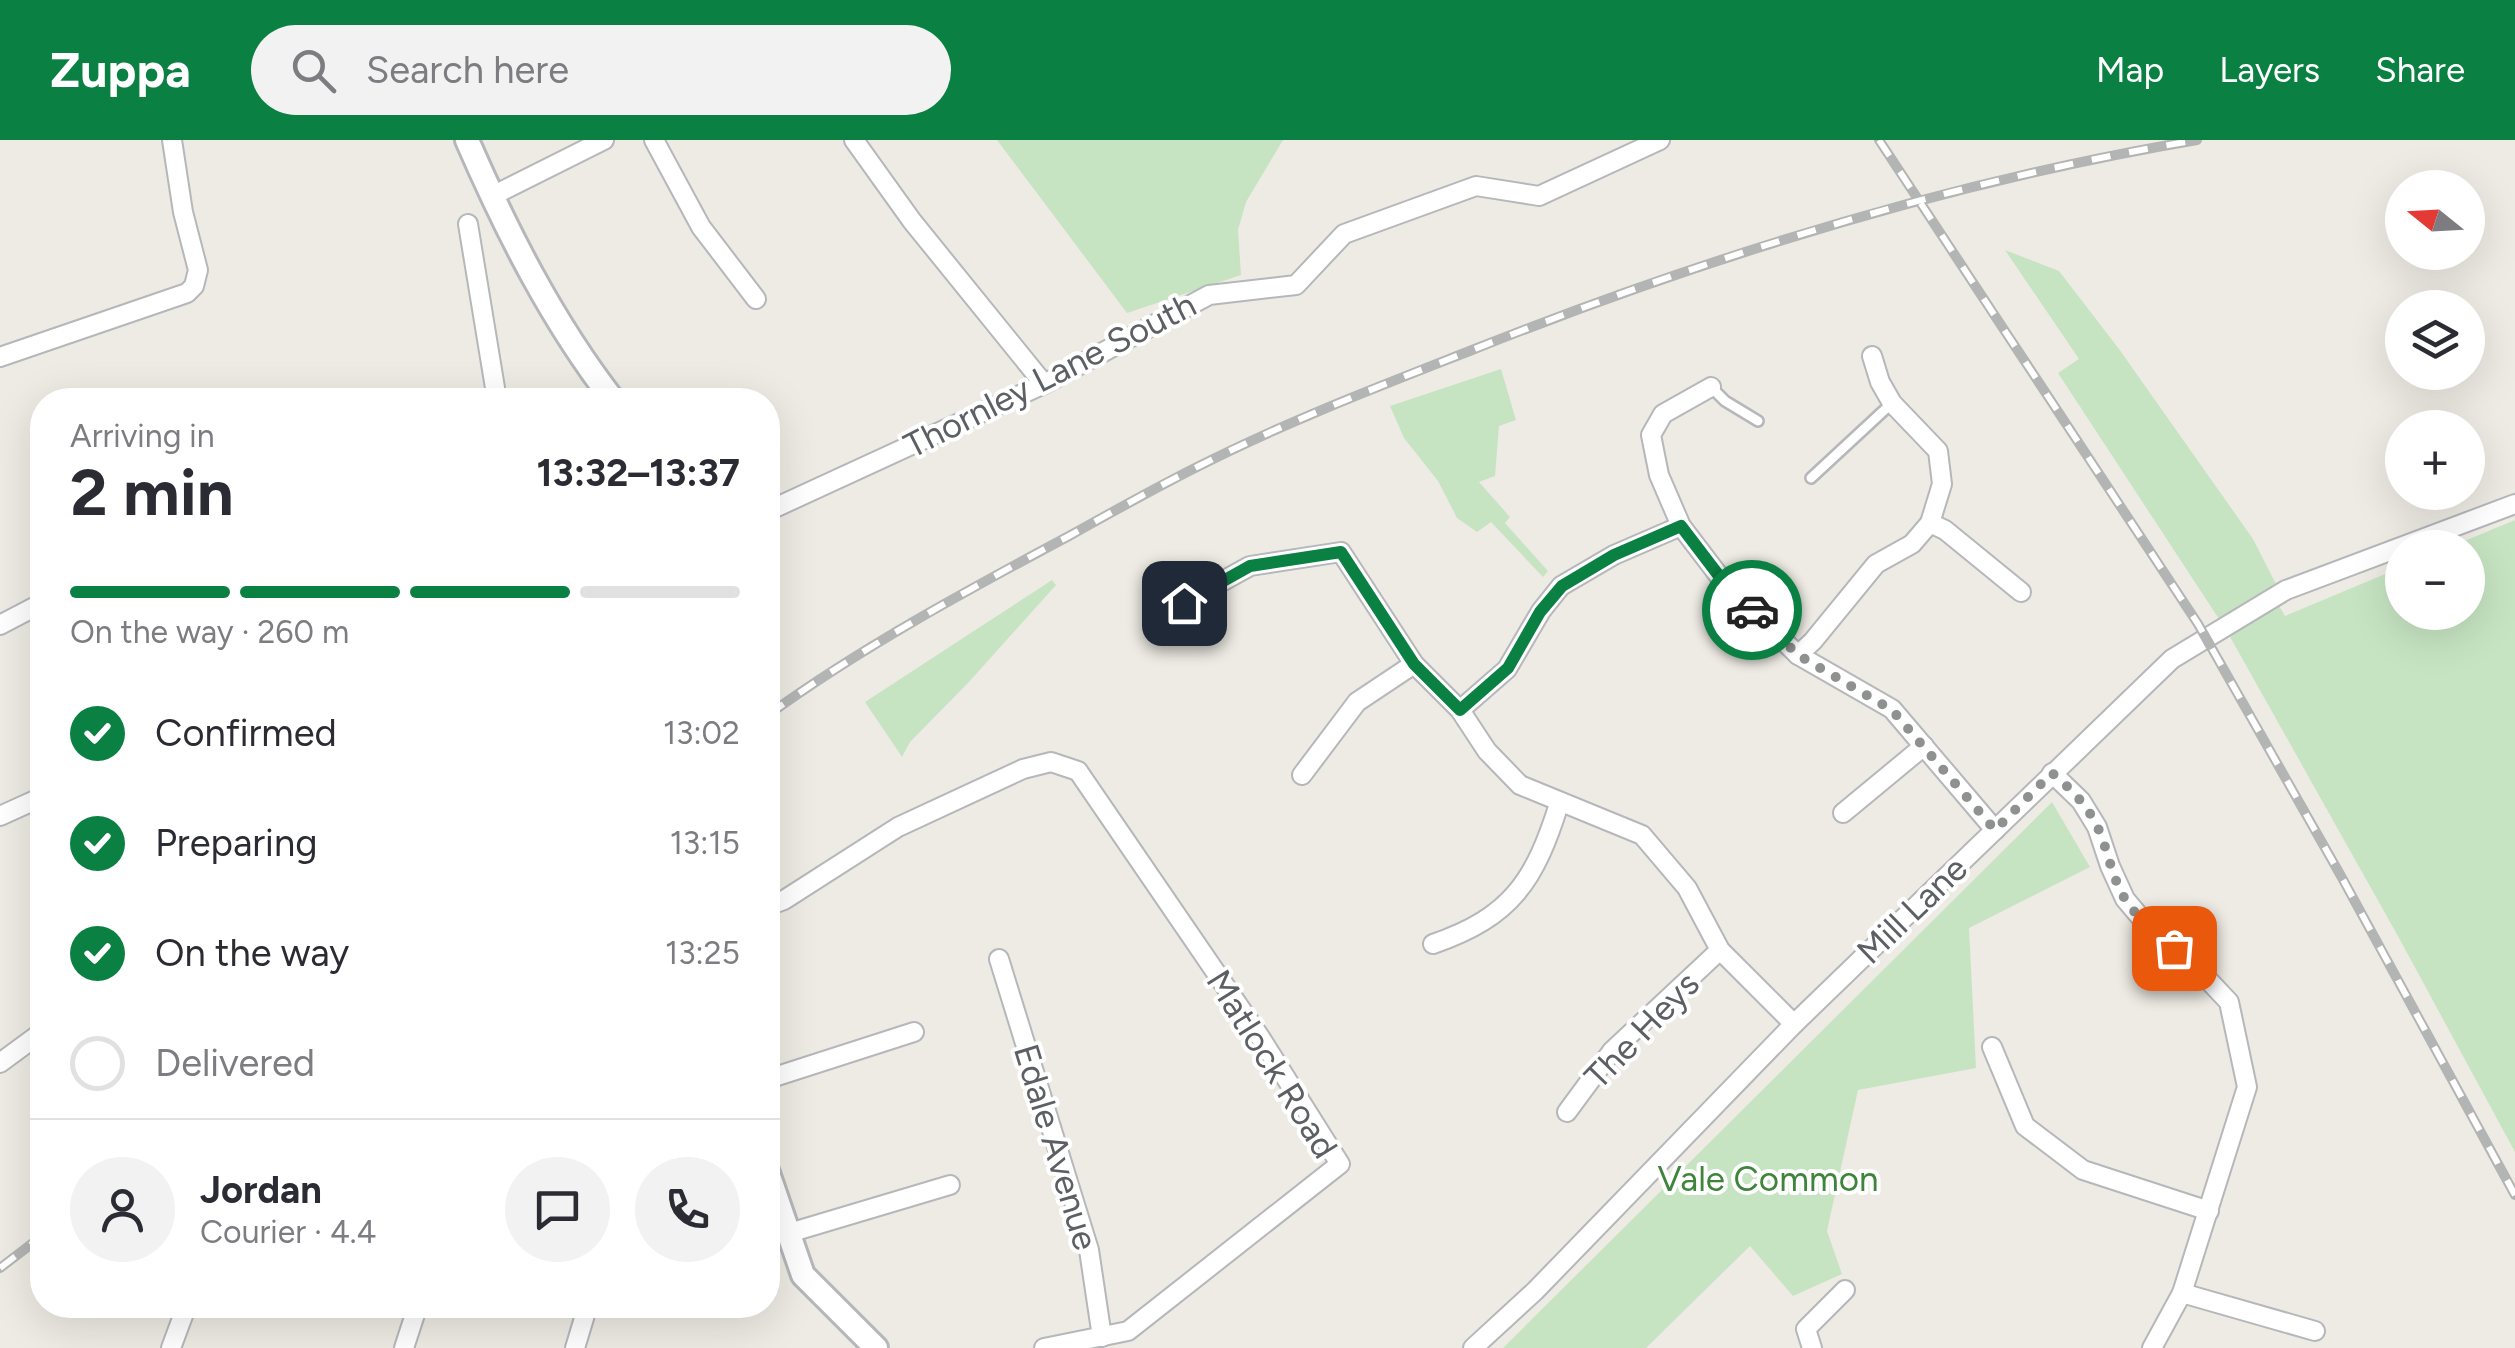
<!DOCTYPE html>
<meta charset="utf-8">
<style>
:root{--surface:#fff;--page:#f2f2f3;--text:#2b2b33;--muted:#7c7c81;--line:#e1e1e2;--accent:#0b8043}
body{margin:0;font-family:Figtree,sans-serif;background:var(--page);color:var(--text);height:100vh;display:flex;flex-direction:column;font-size:38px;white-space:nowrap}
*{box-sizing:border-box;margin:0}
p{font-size:32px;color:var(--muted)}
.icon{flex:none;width:55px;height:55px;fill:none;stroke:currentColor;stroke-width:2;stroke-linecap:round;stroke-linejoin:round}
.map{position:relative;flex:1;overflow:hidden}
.panel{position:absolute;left:30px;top:248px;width:750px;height:930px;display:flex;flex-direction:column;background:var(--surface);border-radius:40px;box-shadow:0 10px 40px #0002}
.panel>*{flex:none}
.needle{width:65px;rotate:288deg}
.buttons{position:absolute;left:2385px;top:30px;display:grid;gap:20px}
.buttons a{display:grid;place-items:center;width:100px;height:100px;border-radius:50%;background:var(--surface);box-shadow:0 10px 40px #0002;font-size:50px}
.pin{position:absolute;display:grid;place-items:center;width:85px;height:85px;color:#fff;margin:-42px;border-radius:20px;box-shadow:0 5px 15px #0006}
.courier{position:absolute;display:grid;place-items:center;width:100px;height:100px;margin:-50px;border:8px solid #0b8043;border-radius:50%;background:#fff;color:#222;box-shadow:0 2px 12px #0007}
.overview em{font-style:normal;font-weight:700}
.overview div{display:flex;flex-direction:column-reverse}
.overview{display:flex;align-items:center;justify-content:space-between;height:170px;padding:0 40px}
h1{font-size:65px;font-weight:700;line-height:75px}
.bar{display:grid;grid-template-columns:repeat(4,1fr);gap:15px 10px;align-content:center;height:120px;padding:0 40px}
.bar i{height:12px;border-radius:8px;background:var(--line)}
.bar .selected{background:var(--accent)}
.bar p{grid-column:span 4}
.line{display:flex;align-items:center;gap:25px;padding:0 40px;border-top:2px solid var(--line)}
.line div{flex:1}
.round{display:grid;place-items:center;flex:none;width:105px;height:105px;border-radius:52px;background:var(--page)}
ol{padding:0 40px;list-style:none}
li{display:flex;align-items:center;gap:30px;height:110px}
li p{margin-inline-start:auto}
li .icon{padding:10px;border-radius:50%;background:var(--accent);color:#fff;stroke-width:4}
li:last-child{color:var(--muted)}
li i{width:55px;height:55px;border:5px solid var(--line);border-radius:50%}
header{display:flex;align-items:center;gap:60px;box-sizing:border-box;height:140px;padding:0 50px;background:var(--accent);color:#fff}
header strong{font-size:48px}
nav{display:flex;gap:55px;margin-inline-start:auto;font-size:35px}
.search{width:700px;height:90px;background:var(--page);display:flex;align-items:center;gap:25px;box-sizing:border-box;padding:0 35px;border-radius:55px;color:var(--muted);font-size:38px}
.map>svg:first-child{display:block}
.green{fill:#c6e4c2}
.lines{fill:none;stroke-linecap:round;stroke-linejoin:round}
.service-casing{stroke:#b5b7ba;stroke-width:14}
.minor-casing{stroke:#b5b7ba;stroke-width:22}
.tertiary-casing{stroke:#b5b7ba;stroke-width:28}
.service{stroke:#fff;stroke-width:9}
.minor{stroke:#fff;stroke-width:18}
.tertiary{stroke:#fff;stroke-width:22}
.rail-casing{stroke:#b3b4b4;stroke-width:10}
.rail{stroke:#fff;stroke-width:6;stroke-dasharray:19;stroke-linecap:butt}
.done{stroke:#8f9191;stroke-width:10;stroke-dasharray:0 18}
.route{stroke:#0b8043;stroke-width:12}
.labels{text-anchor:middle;stroke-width:8;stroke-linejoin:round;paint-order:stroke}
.street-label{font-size:35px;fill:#5c6064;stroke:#fff}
.park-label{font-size:35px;fill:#3f843b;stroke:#fff}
</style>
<header>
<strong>Zuppa</strong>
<div class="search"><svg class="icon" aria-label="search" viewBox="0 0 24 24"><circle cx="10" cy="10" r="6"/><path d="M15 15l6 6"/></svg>Search here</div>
<nav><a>Map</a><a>Layers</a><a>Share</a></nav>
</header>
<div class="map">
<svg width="2515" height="1208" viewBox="0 0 2515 1208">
<rect width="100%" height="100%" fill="#eeebe4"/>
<g class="green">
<path d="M997,0H1283L1246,62L1238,90L1241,135L1127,173Z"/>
<path d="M2005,110L2059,131L2119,209L2253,399L2277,446L2219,479L2058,233L2079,219Z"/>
<path d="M1501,229L1516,280L1499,286L1495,336L1479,342L1510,377L1505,383L1548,431L1543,437L1491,382L1477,392L1457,378L1438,341L1404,298L1390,266Z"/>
<path d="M2515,380V1012L2399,798L2229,495L2279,466L2285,476L2402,427V472H2468V408L2450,407Z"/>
<path d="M1052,440L1056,445L968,543L910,602L902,617L865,562Z"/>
<path d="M2052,662L2090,727L1969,788L1976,928L1858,950L1827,1091L1842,1134L1793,1156L1750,1106L1646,1208H1503Z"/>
</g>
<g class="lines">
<defs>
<g id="service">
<path d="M1711,247L1725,261L1758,281"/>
<path d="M1811,338L1892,263"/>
</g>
<g id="minor">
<path d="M654,0L701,87L756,159"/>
<path d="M854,0L912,81L1044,244"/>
<path d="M492,56L604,0"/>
<path d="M468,84L497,260"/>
<path d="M0,217L187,153L194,146L198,130L183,72L172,0"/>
<path d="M1711,247L1663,274L1651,295L1659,335L1681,386L1726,445L1798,515L1892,569L1995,690"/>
<path d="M768,371L1044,244L1209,155L1296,145L1344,94L1476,46L1539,56L1660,0"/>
<path d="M1930,383L1945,390L2021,452"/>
<path d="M1183,463L1250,426L1341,412L1414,524L1460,570L1487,611L1520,645L1642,695L1687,748L1720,810L1794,884"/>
<path d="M0,485L42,463"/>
<path d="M1798,515L1813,501L1876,424L1912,404L1930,383L1942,344L1938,311L1892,263L1880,242L1872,216"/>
<path d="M1460,570L1507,529L1541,471L1561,446L1614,415L1681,386"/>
<path d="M2052,633L2081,661L2097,687L2110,726L2125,759L2152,791L2195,826L2229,862L2247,947L2182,1153L2152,1208"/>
<path d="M1302,635L1357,562L1414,524"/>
<path d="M1843,673L1924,606"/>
<path d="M0,676L42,657"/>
<path d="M768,766L784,760L898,687L1023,629L1051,622L1078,631L1260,897L1340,1024L1128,1191L1044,1208"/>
<path d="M1433,804C1512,777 1535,740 1559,664"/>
<path d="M999,819L1089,1110L1102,1197"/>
<path d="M1992,907L2025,986L2083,1030L2209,1071"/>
<path d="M0,923L42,892"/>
<path d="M768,939L914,892"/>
<path d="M1567,972L1612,911L1720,810"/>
<path d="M789,1093L950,1045"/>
<path d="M2182,1153L2315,1191"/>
<path d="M171,1208L187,1165"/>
<path d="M404,1208L418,1165"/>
<path d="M575,1208L588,1165"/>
<path d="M1473,1208L1535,1151L1794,884L2172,519L2286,450L2515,364"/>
<path d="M1812,1208L1806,1189L1845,1150"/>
</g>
<g id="tertiary">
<path d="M467,0C507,92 552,181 613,260"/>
<path d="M768,1033L803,1135L876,1208"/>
</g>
</defs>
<use href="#service" class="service-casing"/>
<use href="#minor" class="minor-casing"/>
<use href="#tertiary" class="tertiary-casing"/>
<use href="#service" class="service"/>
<use href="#minor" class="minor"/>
<use href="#tertiary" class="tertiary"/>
<defs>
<g id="rail">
<path d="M1879,0L2198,484L2341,736L2515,1055"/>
<path d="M768,575C862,507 966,451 1069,396C1112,372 1155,348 1199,326C1288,281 1380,246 1472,210C1707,117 1948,42 2197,0"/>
<path d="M0,1128L42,1096"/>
</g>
</defs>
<use href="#rail" class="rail-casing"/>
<use href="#rail" class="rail"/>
</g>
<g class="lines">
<path class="done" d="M1752,470L1798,515L1892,570L1995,690L2052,633C2070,648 2087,665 2097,686C2108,709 2111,736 2125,759C2137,778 2156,794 2174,808"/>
<path class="route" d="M1184,463L1250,426L1341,412L1414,524L1460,570L1508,528L1540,472L1562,446L1614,415L1681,386L1726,445L1752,470"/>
</g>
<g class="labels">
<g class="street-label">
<text transform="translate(1050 235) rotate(-27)" y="12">Thornley Lane South</text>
<text transform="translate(1912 770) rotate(-44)" y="12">Mill Lane</text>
<text transform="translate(1642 890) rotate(-46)" y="12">The Heys</text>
<text transform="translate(1272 924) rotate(58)" y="12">Matlock Road</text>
<text transform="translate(1056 1007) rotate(73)" y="12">Edale Avenue</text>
</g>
<g class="park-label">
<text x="1768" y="1051">Vale Common</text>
</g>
</g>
</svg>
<div class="buttons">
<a><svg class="needle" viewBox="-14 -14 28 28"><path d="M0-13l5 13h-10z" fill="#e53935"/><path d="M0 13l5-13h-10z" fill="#7c7c81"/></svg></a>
<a><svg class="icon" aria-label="layers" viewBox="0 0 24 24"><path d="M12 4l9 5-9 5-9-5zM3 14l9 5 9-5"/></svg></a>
<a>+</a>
<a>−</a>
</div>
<div class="pin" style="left:2174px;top:808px;background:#ea580c"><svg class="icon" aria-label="bag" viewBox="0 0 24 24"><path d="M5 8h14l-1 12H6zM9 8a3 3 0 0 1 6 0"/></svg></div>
<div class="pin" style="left:1184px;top:463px;background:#1f2937"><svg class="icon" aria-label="home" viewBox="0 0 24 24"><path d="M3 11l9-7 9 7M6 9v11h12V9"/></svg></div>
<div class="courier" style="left:1752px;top:470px"><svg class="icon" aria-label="car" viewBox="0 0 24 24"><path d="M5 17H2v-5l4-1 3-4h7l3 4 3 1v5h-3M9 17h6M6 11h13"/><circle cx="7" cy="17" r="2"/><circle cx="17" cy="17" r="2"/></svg></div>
<section class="panel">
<div class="overview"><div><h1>2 min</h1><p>Arriving in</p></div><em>13:32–13:37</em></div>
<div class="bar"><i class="selected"></i><i class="selected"></i><i class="selected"></i><i></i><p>On the way · 260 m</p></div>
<ol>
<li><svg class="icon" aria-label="check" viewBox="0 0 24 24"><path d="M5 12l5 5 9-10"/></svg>Confirmed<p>13:02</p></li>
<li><svg class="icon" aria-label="check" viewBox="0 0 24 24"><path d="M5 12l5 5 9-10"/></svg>Preparing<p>13:15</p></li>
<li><svg class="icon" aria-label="check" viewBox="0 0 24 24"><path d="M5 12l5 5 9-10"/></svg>On the way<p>13:25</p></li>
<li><i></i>Delivered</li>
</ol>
<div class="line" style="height:180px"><a class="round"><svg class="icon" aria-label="person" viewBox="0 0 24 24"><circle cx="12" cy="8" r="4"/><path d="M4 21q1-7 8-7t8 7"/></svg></a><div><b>Jordan</b><p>Courier · 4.4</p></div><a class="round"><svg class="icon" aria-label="chat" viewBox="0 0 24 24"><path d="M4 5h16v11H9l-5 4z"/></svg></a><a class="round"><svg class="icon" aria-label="phone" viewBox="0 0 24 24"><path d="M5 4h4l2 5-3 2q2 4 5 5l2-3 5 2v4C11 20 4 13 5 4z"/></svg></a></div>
</section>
</div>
